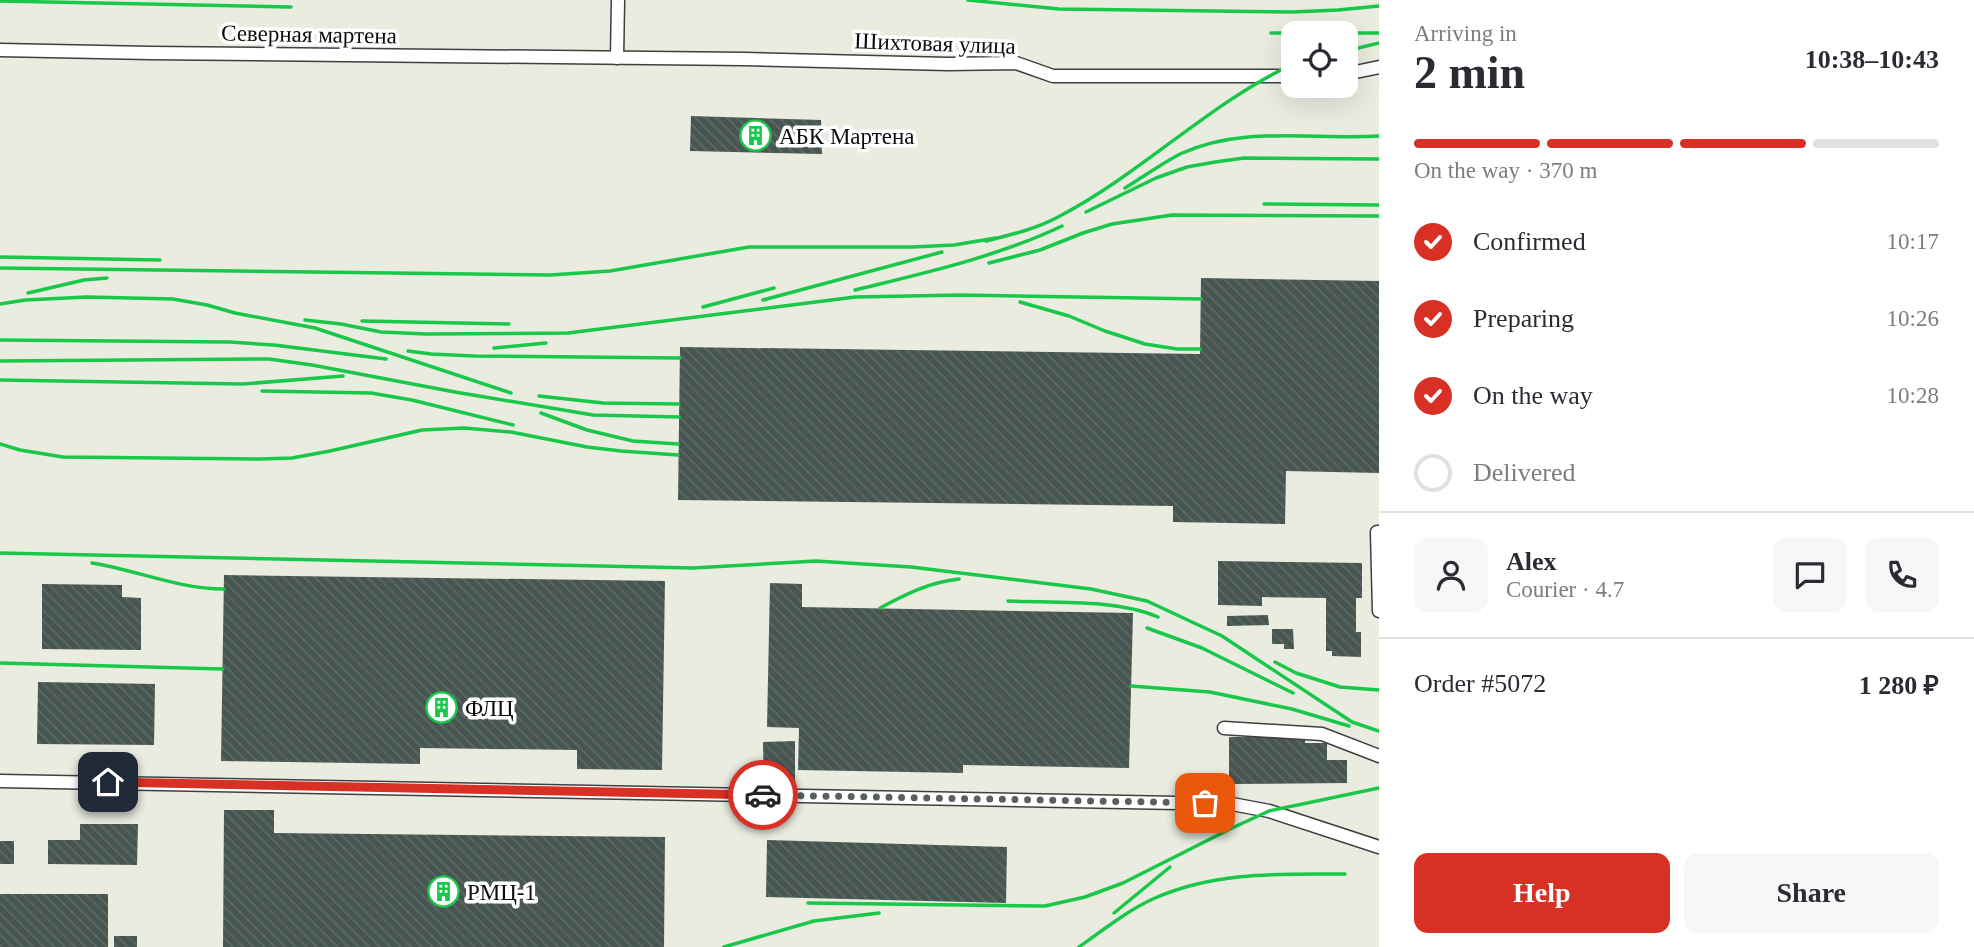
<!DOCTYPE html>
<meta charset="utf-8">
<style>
:root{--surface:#fff;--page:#f7f7f7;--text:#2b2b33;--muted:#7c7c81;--line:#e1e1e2;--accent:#d93025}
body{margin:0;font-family:"Times New Roman",serif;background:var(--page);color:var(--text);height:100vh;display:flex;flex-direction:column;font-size:26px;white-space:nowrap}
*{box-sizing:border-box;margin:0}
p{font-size:23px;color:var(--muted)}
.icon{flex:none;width:38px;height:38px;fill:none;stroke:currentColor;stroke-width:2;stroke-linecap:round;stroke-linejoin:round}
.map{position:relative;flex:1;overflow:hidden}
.details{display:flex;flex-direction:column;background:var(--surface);width:595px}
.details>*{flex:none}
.controls{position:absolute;left:1281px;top:21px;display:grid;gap:14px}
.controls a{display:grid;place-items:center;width:77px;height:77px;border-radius:14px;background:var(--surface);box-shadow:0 7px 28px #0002;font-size:35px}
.pin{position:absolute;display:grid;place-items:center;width:60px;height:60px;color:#fff;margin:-30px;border-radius:14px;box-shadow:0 4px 10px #0006}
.courier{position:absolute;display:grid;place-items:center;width:70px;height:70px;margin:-35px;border:5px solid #d93025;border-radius:50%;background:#fff;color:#222;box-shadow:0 2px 9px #0007}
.head em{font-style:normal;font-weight:700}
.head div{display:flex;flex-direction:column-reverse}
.head{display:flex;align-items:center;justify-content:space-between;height:119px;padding:0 35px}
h1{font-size:46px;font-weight:700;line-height:52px}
.bar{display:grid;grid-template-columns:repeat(4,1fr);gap:10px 7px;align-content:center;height:84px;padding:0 35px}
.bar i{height:9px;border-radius:5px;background:var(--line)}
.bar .on{background:var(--accent)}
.bar p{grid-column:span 4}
.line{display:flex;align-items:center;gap:18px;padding:0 35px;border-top:2px solid var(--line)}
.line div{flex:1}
.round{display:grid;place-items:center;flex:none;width:74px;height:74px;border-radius:14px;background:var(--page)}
ol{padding:0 35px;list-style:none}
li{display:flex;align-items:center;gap:21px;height:77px}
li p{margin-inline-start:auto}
li .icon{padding:7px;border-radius:50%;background:var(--accent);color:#fff;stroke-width:4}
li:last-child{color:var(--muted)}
li i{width:38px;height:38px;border:4px solid var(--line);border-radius:50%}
.button{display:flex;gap:14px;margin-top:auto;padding:14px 35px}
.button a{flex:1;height:80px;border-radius:14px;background:var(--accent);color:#fff;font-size:28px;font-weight:700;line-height:80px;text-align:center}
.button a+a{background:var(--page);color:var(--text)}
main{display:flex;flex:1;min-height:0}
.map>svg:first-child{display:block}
.industrial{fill:#e9ecdf;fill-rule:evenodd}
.building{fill:url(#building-back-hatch)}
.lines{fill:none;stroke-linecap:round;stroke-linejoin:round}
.minor-casing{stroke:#3f3f3f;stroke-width:15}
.minor{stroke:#fff;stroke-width:12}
.rail{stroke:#19c74a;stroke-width:3.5}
.done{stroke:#5a6061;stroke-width:7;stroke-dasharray:0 12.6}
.route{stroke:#d93025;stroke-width:9}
.labels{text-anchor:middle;stroke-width:7;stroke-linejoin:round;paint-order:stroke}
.street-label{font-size:23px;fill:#0c0c0c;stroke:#fff}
.poi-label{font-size:23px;fill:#0c0c0c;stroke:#fff;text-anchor:start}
</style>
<main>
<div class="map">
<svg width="1379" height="947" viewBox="0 0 1379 947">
<defs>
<pattern id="building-back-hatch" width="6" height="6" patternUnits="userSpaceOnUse" patternTransform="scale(1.75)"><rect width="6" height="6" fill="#485652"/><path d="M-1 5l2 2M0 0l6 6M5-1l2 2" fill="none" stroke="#5e6966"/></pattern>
</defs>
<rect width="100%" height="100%" fill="#ecfcff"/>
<path class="industrial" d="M0,0H1379V947H0ZM1293,33H1346V86H1293Z"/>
<g class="building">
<path d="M691,116L821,120L822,154L690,151Z"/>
<path d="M1201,278L1379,281V473L1286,471L1285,524L1173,522V506L678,500L680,347L1200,354Z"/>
<path d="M1218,561L1362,563V598H1356V632H1361V657L1332,656V651H1326V598L1262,597V606L1218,605Z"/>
<path d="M224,575L665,581L662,770L577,769V750L420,748V764L221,761Z"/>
<path d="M770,583L802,584V607L1133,613L1129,768L963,765V773L798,770L799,728L767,727Z"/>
<path d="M42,584L122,585V597L141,598V650L42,649Z"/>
<path d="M1268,615L1269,625L1227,626V616Z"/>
<path d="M1272,629H1293L1294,649H1284V644H1272Z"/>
<path d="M38,682L155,684L154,745L37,744Z"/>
<path d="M1305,736V743H1327V760H1347V783L1229,784V737Z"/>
<path d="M795,741V791H764L763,742Z"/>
<path d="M224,810H274V833L665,837L664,947H223Z"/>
<path d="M80,824H138L137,865L48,864V840H80Z"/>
<path d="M767,840L1007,847L1006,903L766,897Z"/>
<rect x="0" y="841" width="14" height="23"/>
<rect x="0" y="894" width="108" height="53"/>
<rect x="114" y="936" width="23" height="11"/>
</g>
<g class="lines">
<defs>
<g id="minor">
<path d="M0,50L150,53L744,59L948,64L1016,63L1053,76H1293"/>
<path d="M617,58L618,0"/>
<path d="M1346,74L1379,67"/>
<path d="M1379,532H1377L1379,611"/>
<path d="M1224,728L1322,734L1379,756"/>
<path d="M0,781L1232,804L1269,811L1379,847"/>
</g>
</defs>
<use href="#minor" class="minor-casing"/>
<use href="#minor" class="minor"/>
<g class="rail">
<path d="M968,0L1059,9L1292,12L1338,10L1379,6"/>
<path d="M0,1L291,7"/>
<path d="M1271,33H1379"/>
<path d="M1346,51L1379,43"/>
<path d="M1125,188C1143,177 1161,164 1180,154C1243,125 1313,140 1379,136"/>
<path d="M1264,204L1379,205"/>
<path d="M1086,212L1156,178L1187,167L1215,162L1244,158L1379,159"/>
<path d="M986,241C1010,235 1036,229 1058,217C1141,174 1208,104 1293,64"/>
<path d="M0,257L160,260"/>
<path d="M989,263L1040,250L1083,233L1112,224L1172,215L1379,216"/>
<path d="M0,268L550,275L610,271L749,247H912L954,245L996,238"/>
<path d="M855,290C924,273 997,257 1062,226"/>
<path d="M28,293L84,280L107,278"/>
<path d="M763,300L942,252"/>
<path d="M1020,302L1069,316L1105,331L1145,344L1177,349H1200"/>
<path d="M0,304L25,300L87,297L173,299L207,305L235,313L315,328L511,393"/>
<path d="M703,307L774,288"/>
<path d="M305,320L341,324L381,332L426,334L568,333L855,297L961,295L1201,299"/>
<path d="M362,321L509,324"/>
<path d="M0,340L230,342L274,345L386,359"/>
<path d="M494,348L546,343"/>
<path d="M408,351L431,354L474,356L680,358"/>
<path d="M0,361L269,359L312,365L455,392L593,415L679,417"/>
<path d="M0,380L243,384L343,376"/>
<path d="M262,391L371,393L412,400L513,425"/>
<path d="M539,396L603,403L679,404"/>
<path d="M541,413L587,430L633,441L678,444"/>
<path d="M0,444L20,450L63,457L259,459L292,458L330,451L422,430L464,428L511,432L587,447L621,451L678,455"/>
<path d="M0,553L693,568L816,561L911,567L1091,589L1147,601L1222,636L1352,722L1379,731"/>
<path d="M92,563C137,570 178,589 224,589"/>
<path d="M1008,601C1054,603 1116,599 1158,617"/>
<path d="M880,608C906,594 930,582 959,579"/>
<path d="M1147,628L1202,648L1293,693"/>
<path d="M1275,662L1296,673L1340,687L1379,690"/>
<path d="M0,663L223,669"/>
<path d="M1131,686L1210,692L1292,709L1349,726"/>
<path d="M808,903L1045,906L1085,897L1123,883L1232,828L1269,811L1379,788"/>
<path d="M1114,913L1170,867"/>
<path d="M724,947L814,921L879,913"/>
<path d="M1079,947C1103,930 1128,910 1155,898C1216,871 1281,874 1345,874"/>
</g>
</g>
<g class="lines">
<path class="done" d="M763,795L1205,803"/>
<path class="route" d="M108,782L763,795"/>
</g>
<defs>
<symbol id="building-ring" viewBox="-11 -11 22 22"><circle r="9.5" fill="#fff" stroke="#19c74a" stroke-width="1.5"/><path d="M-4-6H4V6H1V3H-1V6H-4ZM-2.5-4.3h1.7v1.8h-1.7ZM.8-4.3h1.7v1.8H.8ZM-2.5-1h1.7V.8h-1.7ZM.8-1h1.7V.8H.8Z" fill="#19c74a"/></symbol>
</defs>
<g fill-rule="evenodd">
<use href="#building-ring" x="738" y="118" width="35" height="35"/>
<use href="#building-ring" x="424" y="690" width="35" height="35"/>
<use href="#building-ring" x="426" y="874" width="35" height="35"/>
</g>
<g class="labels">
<g class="street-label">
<text transform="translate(309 34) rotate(1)" y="8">Северная мартена</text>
<text transform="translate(935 43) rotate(2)" y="8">Шихтовая улица</text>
</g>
<g class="poi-label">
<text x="779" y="144">АБК Мартена</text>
<text x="465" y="716">ФЛЦ</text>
<text x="467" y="900">РМЦ-1</text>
</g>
</g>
</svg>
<div class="controls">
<a><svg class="icon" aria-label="locate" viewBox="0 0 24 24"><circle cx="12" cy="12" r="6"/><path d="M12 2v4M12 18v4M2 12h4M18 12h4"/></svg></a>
</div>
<div class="pin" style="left:1205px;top:803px;background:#ea580c"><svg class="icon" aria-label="bag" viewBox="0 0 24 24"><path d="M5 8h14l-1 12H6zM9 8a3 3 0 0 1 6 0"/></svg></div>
<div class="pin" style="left:108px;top:782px;background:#1f2937"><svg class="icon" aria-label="home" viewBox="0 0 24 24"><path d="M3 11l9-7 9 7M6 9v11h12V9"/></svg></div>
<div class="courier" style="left:763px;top:795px"><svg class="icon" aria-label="car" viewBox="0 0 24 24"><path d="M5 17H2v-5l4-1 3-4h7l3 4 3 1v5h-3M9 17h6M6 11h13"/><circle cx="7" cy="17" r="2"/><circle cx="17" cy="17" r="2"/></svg></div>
</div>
<section class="details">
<div class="head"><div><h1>2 min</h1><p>Arriving in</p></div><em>10:38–10:43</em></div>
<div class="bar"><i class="on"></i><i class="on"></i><i class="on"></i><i></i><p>On the way · 370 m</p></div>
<ol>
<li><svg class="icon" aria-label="check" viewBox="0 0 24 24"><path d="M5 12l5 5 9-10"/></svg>Confirmed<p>10:17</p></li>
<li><svg class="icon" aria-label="check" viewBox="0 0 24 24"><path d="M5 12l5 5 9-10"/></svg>Preparing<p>10:26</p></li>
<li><svg class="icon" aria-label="check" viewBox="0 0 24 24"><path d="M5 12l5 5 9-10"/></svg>On the way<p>10:28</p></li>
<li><i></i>Delivered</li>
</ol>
<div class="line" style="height:126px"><a class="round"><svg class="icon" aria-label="person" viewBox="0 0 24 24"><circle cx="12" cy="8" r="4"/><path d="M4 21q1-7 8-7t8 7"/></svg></a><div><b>Alex</b><p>Courier · 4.7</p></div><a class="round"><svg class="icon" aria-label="chat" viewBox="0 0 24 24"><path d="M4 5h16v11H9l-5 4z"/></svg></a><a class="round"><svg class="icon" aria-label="phone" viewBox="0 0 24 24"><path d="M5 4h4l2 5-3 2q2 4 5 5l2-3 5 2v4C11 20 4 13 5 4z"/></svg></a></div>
<div class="line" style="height:91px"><div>Order #5072</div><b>1 280 ₽</b></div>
<div class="button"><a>Help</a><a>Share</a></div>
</section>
</main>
